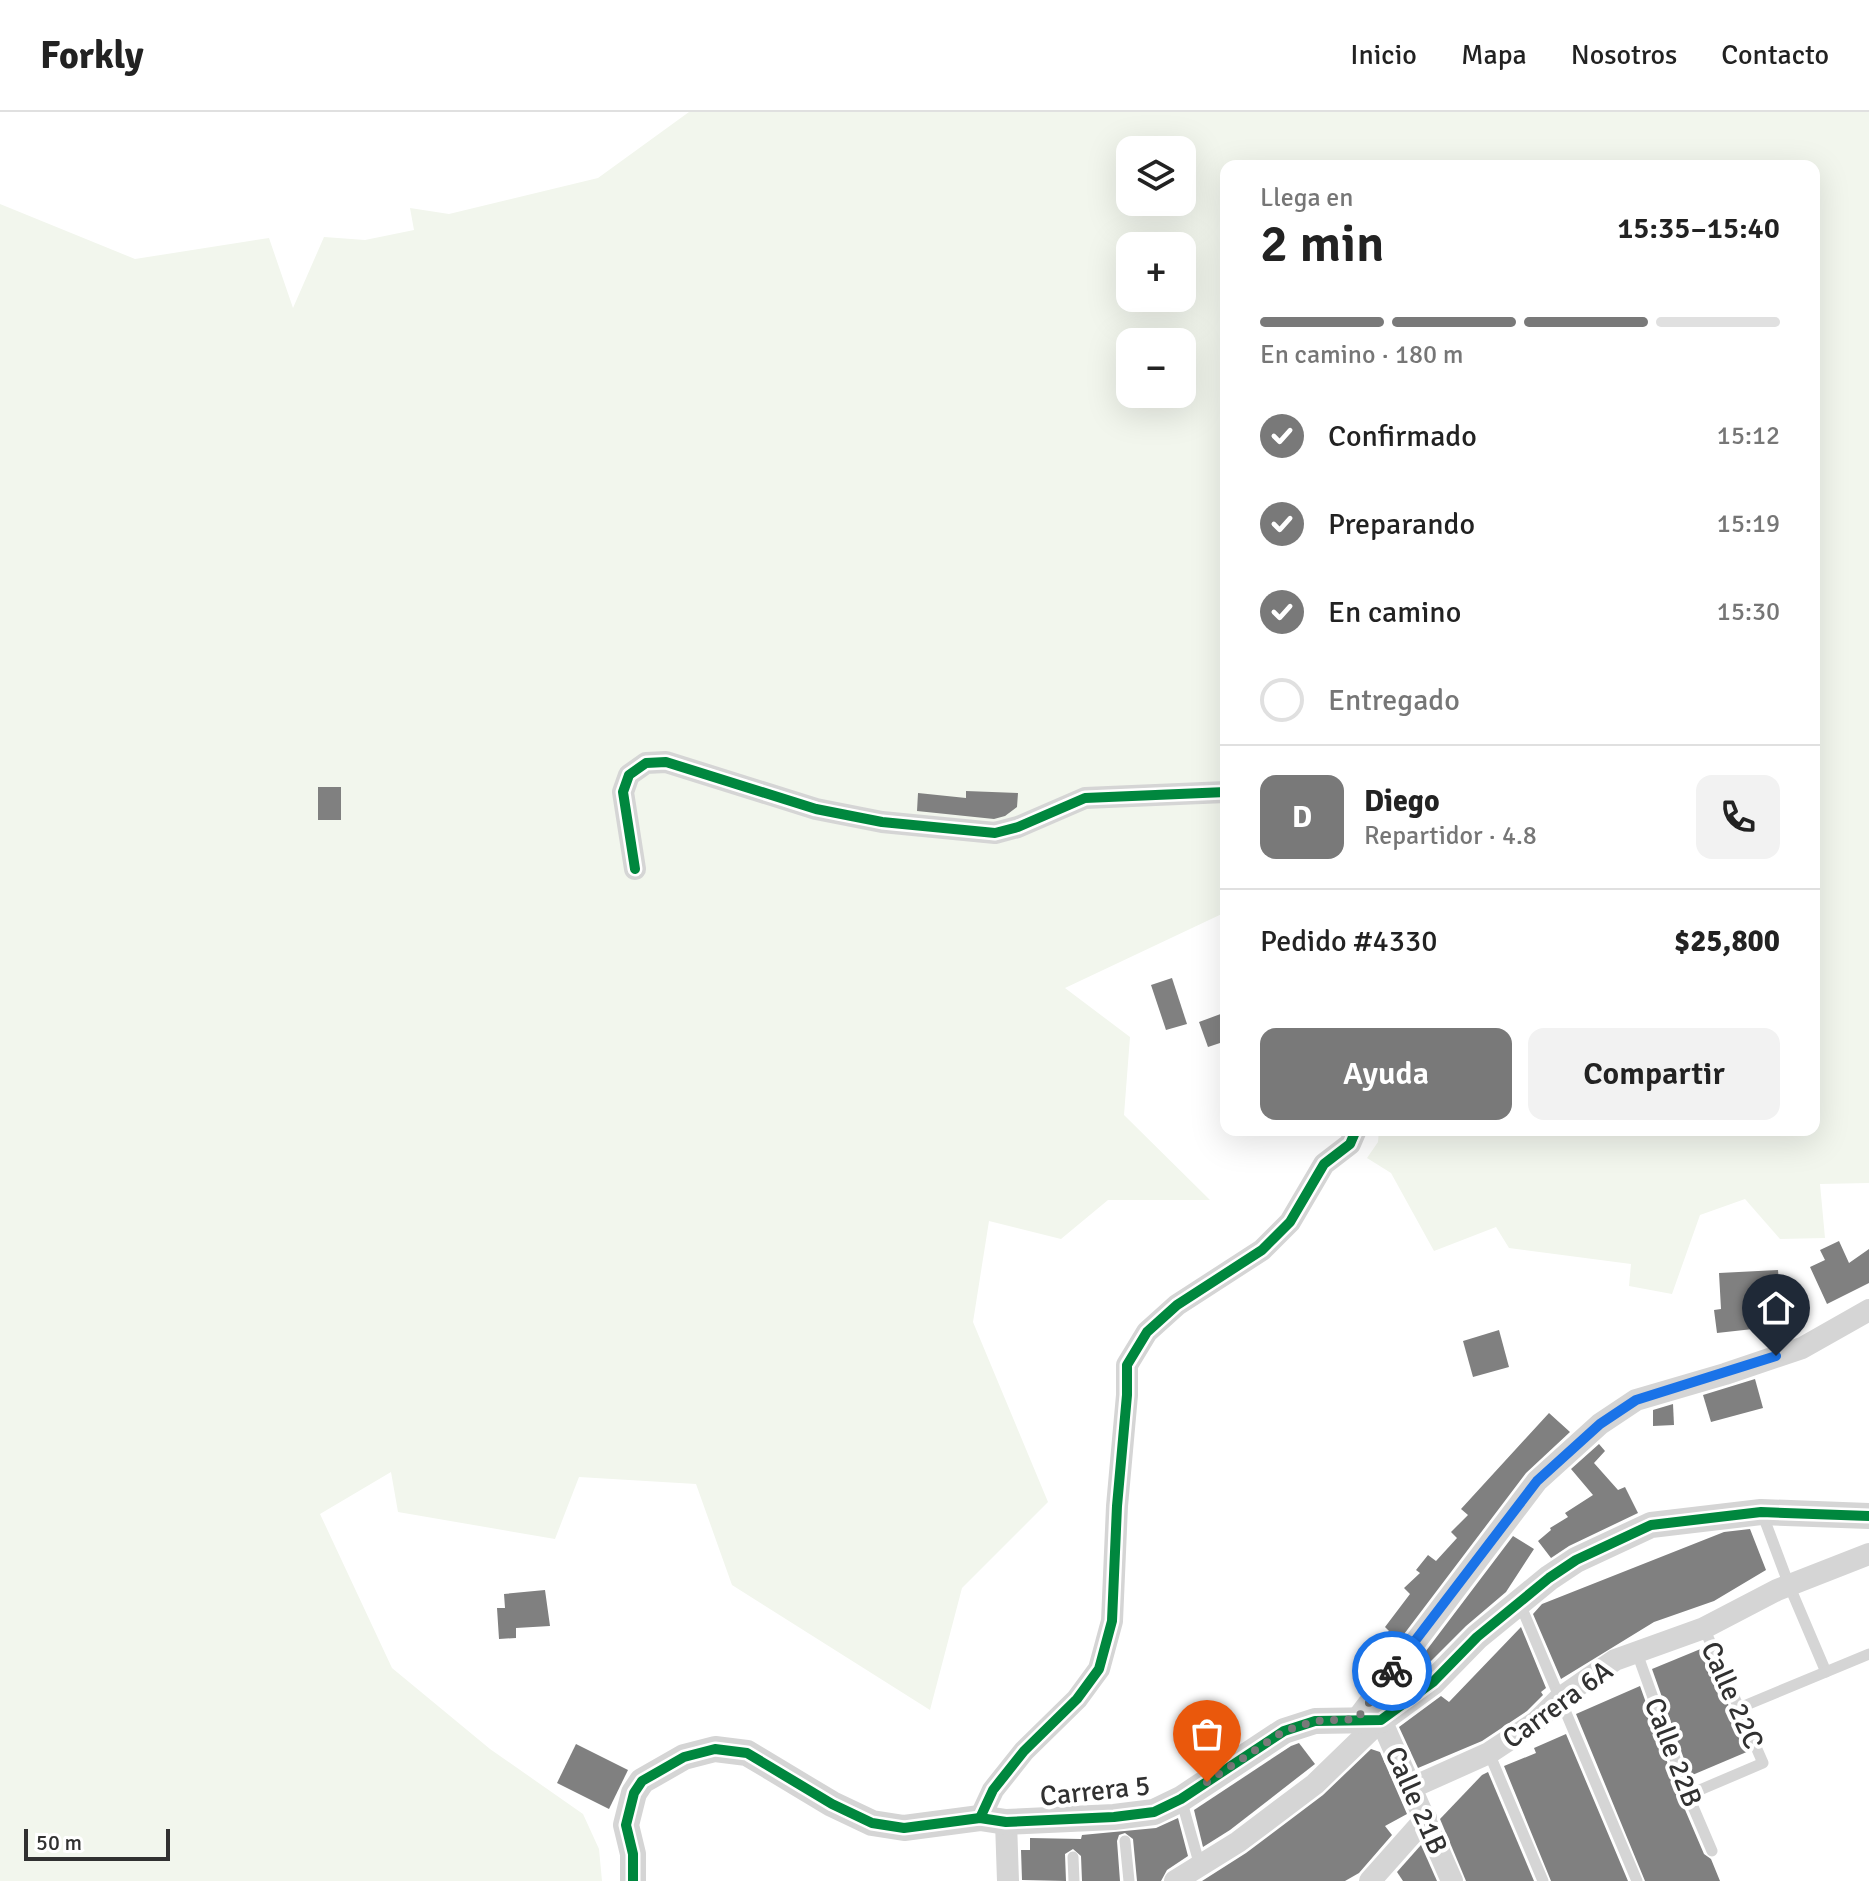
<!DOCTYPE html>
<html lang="es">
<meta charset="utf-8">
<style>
:root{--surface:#fff;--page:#f2f2f2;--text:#222;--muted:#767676;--line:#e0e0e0;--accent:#797979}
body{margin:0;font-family:Signika,sans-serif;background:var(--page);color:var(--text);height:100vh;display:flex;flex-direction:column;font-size:30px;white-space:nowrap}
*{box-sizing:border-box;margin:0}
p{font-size:26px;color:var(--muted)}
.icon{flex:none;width:44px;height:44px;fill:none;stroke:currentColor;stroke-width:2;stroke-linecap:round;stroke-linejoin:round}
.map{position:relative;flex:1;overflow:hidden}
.drawer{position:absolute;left:1220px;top:48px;width:600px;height:976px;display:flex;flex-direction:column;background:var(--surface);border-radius:16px;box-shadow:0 8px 32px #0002}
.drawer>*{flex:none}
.controls{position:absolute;left:1116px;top:24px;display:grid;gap:16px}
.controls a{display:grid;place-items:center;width:80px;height:80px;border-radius:16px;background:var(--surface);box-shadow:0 8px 32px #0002;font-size:40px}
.scale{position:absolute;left:24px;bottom:20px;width:146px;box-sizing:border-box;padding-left:8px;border:4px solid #313131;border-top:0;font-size:22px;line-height:28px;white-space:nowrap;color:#313131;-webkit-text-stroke:6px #fff;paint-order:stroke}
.pin{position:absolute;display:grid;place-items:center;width:68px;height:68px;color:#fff;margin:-82px -34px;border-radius:50% 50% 50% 0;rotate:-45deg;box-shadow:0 0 8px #0007}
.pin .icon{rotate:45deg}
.courier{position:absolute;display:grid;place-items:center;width:80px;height:80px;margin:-40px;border:6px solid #1a73e8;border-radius:50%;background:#fff;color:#222;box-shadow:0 2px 10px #0007}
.headline em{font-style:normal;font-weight:600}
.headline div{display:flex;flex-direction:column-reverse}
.headline{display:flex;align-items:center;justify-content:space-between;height:136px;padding:0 40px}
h1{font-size:52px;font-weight:600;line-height:60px}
.bar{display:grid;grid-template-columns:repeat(4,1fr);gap:12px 8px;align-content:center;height:96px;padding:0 40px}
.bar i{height:10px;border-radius:6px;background:var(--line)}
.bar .on{background:var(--accent)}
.bar p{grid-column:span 4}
.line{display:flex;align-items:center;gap:20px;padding:0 40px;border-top:2px solid var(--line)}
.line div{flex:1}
.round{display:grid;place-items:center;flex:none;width:84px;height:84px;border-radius:16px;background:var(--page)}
ol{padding:0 40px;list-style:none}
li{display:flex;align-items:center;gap:24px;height:88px}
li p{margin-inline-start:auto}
li .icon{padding:8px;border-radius:50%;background:var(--accent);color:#fff;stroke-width:4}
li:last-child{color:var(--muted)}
li i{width:44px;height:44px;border:4px solid var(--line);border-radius:50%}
.cta{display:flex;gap:16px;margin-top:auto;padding:16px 40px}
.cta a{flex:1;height:92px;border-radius:16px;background:var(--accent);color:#fff;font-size:32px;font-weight:600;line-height:92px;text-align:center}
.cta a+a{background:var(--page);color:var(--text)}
header{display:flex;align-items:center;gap:48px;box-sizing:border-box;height:112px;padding:0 40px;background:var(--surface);border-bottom:2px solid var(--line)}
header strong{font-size:38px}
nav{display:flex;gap:44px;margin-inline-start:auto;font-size:28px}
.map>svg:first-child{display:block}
.green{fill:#f2f6ed;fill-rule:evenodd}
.building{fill:#808080}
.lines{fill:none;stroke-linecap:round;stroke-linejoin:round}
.service{stroke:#d5d5d5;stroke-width:11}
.minor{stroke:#d5d5d5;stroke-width:22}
.tertiary{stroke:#d5d5d5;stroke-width:26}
.cycleway-casing{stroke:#fff;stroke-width:15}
.cycleway{stroke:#00873e;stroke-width:10}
.done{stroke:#797979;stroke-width:8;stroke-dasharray:0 14.4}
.route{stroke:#1a73e8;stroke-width:10}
.labels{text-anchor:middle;stroke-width:8;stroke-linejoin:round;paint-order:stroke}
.street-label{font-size:28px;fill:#313131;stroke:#fff}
</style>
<header>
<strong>Forkly</strong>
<nav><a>Inicio</a><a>Mapa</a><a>Nosotros</a><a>Contacto</a></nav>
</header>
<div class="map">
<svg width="1869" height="1769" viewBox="0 0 1869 1769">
<rect width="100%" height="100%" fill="#fff"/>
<path class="green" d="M689,0H1869V1071L1820,1072L1825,1126L1780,1127L1745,1087L1700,1103L1672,1182L1629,1174L1631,1152L1509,1136L1496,1115L1434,1139L1391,1061L1367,1046L1378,1030L1379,1018H1814V54H1226V673L1083,678L1014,709L993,713L883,703L818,691L666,642C658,643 648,642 641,646C602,665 621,724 628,758L631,763L636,765L643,758C640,739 624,681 636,667C643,658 655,658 666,657L814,704L883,717L996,728L1018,722L1088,692L1226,687V800L1065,876L1130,925L1124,1003L1210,1088H1108L1061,1127L989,1109L973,1210L1048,1390L962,1476L930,1598L732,1473L696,1372L579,1365L555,1427L398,1400L391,1360L320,1402L392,1556L490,1637L583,1702L599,1737L602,1769H0V92L135,147L269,126L293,196L324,125L365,128L414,118L410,96L449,102L598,66ZM1130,38H1182V90H1130ZM1130,134H1182V186H1130ZM1130,230H1182V282H1130Z"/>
<g class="building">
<rect x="318" y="675" width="23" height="33"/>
<path d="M966,679L1018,681L1017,695L1005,704L994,707L917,699L918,681L966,686Z"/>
<path d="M1172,866L1187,912L1166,918L1151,873Z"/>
<path d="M1226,900V929L1208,935L1199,910Z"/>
<path d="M1839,1129L1849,1151L1869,1137V1171L1827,1192L1810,1155L1825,1148L1820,1138Z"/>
<path d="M1778,1158L1782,1207L1761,1209L1762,1216L1717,1221L1714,1198L1721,1197L1719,1161Z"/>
<path d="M1499,1218L1509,1255L1473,1265L1463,1229Z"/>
<path d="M1755,1267L1763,1296L1711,1310L1703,1283Z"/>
<path d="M1673,1292L1674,1313L1653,1314V1298Z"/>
<path d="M1549,1301L1570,1320L1526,1361L1370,1567L1361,1547L1389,1519L1385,1515L1410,1482L1404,1476L1420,1461L1416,1458L1428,1443L1436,1449L1457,1426L1451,1420L1468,1403L1461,1397Z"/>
<path d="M1599,1332L1605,1339L1594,1351L1618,1378L1625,1375L1638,1401L1569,1434L1551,1446L1538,1429L1551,1418L1550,1416L1568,1405L1565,1401L1593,1383L1571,1357Z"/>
<path d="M1750,1417L1766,1458L1714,1489L1654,1510L1561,1567L1533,1502L1542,1492L1724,1420Z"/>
<path d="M1513,1424L1534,1437L1506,1480L1466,1514L1422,1558L1406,1570L1404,1568Z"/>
<path d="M545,1478L550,1514L516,1516V1526L499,1527L497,1496H505L504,1482Z"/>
<path d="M1521,1515L1546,1576L1541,1580L1543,1583L1527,1599L1482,1629L1418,1656L1399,1615L1441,1584L1449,1590Z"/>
<path d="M1703,1536L1749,1639L1690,1664L1652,1557Z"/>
<path d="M1640,1574L1680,1686L1704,1742L1711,1747L1720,1769H1645L1576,1602Z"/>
<path d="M1566,1622L1628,1769H1551L1504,1654L1536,1641L1534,1636Z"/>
<path d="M1299,1631L1315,1652L1230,1718L1203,1735L1194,1698L1291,1634Z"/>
<path d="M576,1632L628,1658L609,1697L557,1671Z"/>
<path d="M1371,1637L1380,1640L1407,1702L1385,1714L1392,1723L1359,1761L1345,1769H1202L1246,1741L1323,1683Z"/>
<path d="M1488,1660L1534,1769H1466L1440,1707L1482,1663Z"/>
<path d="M1178,1706L1188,1744L1167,1758L1161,1769H1137L1133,1727L1125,1721L1119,1723L1117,1729L1120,1769H1082L1081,1744L1073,1737L1065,1742L1066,1769L1022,1768L1021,1738H1030V1726L1081,1727L1082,1723L1156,1716Z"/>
<path d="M1421,1733L1437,1769H1403L1397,1760Z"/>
</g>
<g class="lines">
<g class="service">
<path d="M1762,1401L1789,1473L1826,1560"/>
<path d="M1520,1492L1637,1769"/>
<path d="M1637,1541L1688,1683L1712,1739"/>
<path d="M1739,1596L1869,1542"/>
<path d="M1489,1641L1543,1769"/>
<path d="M1688,1683L1763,1651L1704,1516"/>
<path d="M1181,1687L1200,1754"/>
<path d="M1125,1729L1129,1769"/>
<path d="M1073,1745L1074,1769"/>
</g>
<g class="minor">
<path d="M635,757L623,680L629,663L646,651L666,650L816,697L882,710L995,721L1018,715L1085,686L1226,680"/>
<path d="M1357,1607L1537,1369L1600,1312L1636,1288L1725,1262L1802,1236L1869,1198"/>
<path d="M1413,1675L1489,1641L1536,1610L1560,1586L1615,1548L1704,1516L1777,1478L1869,1442"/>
<path d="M980,1706L993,1678L1024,1639L1077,1587L1099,1557L1112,1509L1117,1394L1127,1283V1253L1147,1220L1177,1193L1262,1138L1290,1110L1324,1052L1350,1032L1356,1018"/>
<path d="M1006,1710L1008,1769"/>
<path d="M1175,1769L1238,1730L1315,1672L1381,1608L1452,1769"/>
<path d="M1370,1769L1426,1706"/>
</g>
<path class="tertiary" d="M633,1769V1742L626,1713L634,1681L642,1669L684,1645L715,1637L747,1641L832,1692L872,1711L904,1716L980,1706L1006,1710L1114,1705L1154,1700L1181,1687L1284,1619L1315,1609L1381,1608L1433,1570L1477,1525L1549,1466L1576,1448L1651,1413L1761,1400L1869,1404"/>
<defs>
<g id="cycleway">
<path d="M635,757L623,680L629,663L646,651L666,650L816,697L882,710L995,721L1018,715L1085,686L1226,680"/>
<path d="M980,1706L993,1678L1024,1639L1077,1587L1099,1557L1112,1509L1117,1394L1127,1283V1253L1147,1220L1177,1193L1262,1138L1290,1110L1324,1052L1350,1032L1356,1018"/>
<path d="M633,1769V1742L626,1713L634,1681L642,1669L684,1645L715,1637L747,1641L832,1692L872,1711L904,1716L980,1706L1006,1710L1114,1705L1154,1700L1181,1687L1284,1619L1315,1609L1381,1608L1433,1570L1477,1525L1549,1466L1576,1448L1651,1413L1761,1400L1869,1404"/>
</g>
</defs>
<use href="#cycleway" class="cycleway-casing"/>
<use href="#cycleway" class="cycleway"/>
</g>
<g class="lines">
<path class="done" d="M1207,1670L1284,1619L1315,1609L1357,1607L1392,1559"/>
<path class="route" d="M1392,1559L1537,1369L1600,1312L1636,1288L1776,1244"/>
</g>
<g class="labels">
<g class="street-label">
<text transform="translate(1733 1583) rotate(66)" y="10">Calle 22C</text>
<text transform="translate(1557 1592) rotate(-36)" y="10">Carrera 6A</text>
<text transform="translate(1674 1640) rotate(69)" y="10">Calle 22B</text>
<text transform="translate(1095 1678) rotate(-6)" y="10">Carrera 5</text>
<text transform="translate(1417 1688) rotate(66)" y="10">Calle 21B</text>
</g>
</g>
</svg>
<div class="controls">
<a><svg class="icon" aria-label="layers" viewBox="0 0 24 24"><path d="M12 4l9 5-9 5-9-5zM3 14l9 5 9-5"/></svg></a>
<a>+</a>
<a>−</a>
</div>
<div class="scale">50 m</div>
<div class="pin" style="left:1207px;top:1670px;background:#ea580c"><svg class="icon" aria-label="bag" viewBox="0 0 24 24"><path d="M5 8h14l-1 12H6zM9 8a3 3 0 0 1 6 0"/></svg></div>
<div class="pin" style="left:1776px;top:1244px;background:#1f2937"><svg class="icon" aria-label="home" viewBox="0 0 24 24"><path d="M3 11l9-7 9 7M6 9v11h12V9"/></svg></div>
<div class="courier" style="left:1392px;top:1559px"><svg class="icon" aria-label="bike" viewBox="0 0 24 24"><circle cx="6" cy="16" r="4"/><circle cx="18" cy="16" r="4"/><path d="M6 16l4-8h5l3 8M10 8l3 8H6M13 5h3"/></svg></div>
<section class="drawer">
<div class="headline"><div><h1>2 min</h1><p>Llega en</p></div><em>15:35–15:40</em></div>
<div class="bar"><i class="on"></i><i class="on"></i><i class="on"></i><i></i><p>En camino · 180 m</p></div>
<ol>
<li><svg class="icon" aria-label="check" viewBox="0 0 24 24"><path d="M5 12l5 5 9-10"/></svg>Confirmado<p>15:12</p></li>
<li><svg class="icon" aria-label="check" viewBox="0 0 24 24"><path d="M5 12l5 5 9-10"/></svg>Preparando<p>15:19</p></li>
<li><svg class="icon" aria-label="check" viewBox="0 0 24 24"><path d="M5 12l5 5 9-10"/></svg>En camino<p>15:30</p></li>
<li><i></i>Entregado</li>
</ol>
<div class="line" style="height:144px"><b class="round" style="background:var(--accent);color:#fff">D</b><div><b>Diego</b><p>Repartidor · 4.8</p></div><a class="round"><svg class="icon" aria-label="phone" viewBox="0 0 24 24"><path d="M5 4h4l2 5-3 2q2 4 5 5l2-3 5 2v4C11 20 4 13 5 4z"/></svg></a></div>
<div class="line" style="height:104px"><div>Pedido #4330</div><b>$25,800</b></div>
<div class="cta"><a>Ayuda</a><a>Compartir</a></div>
</section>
</div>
